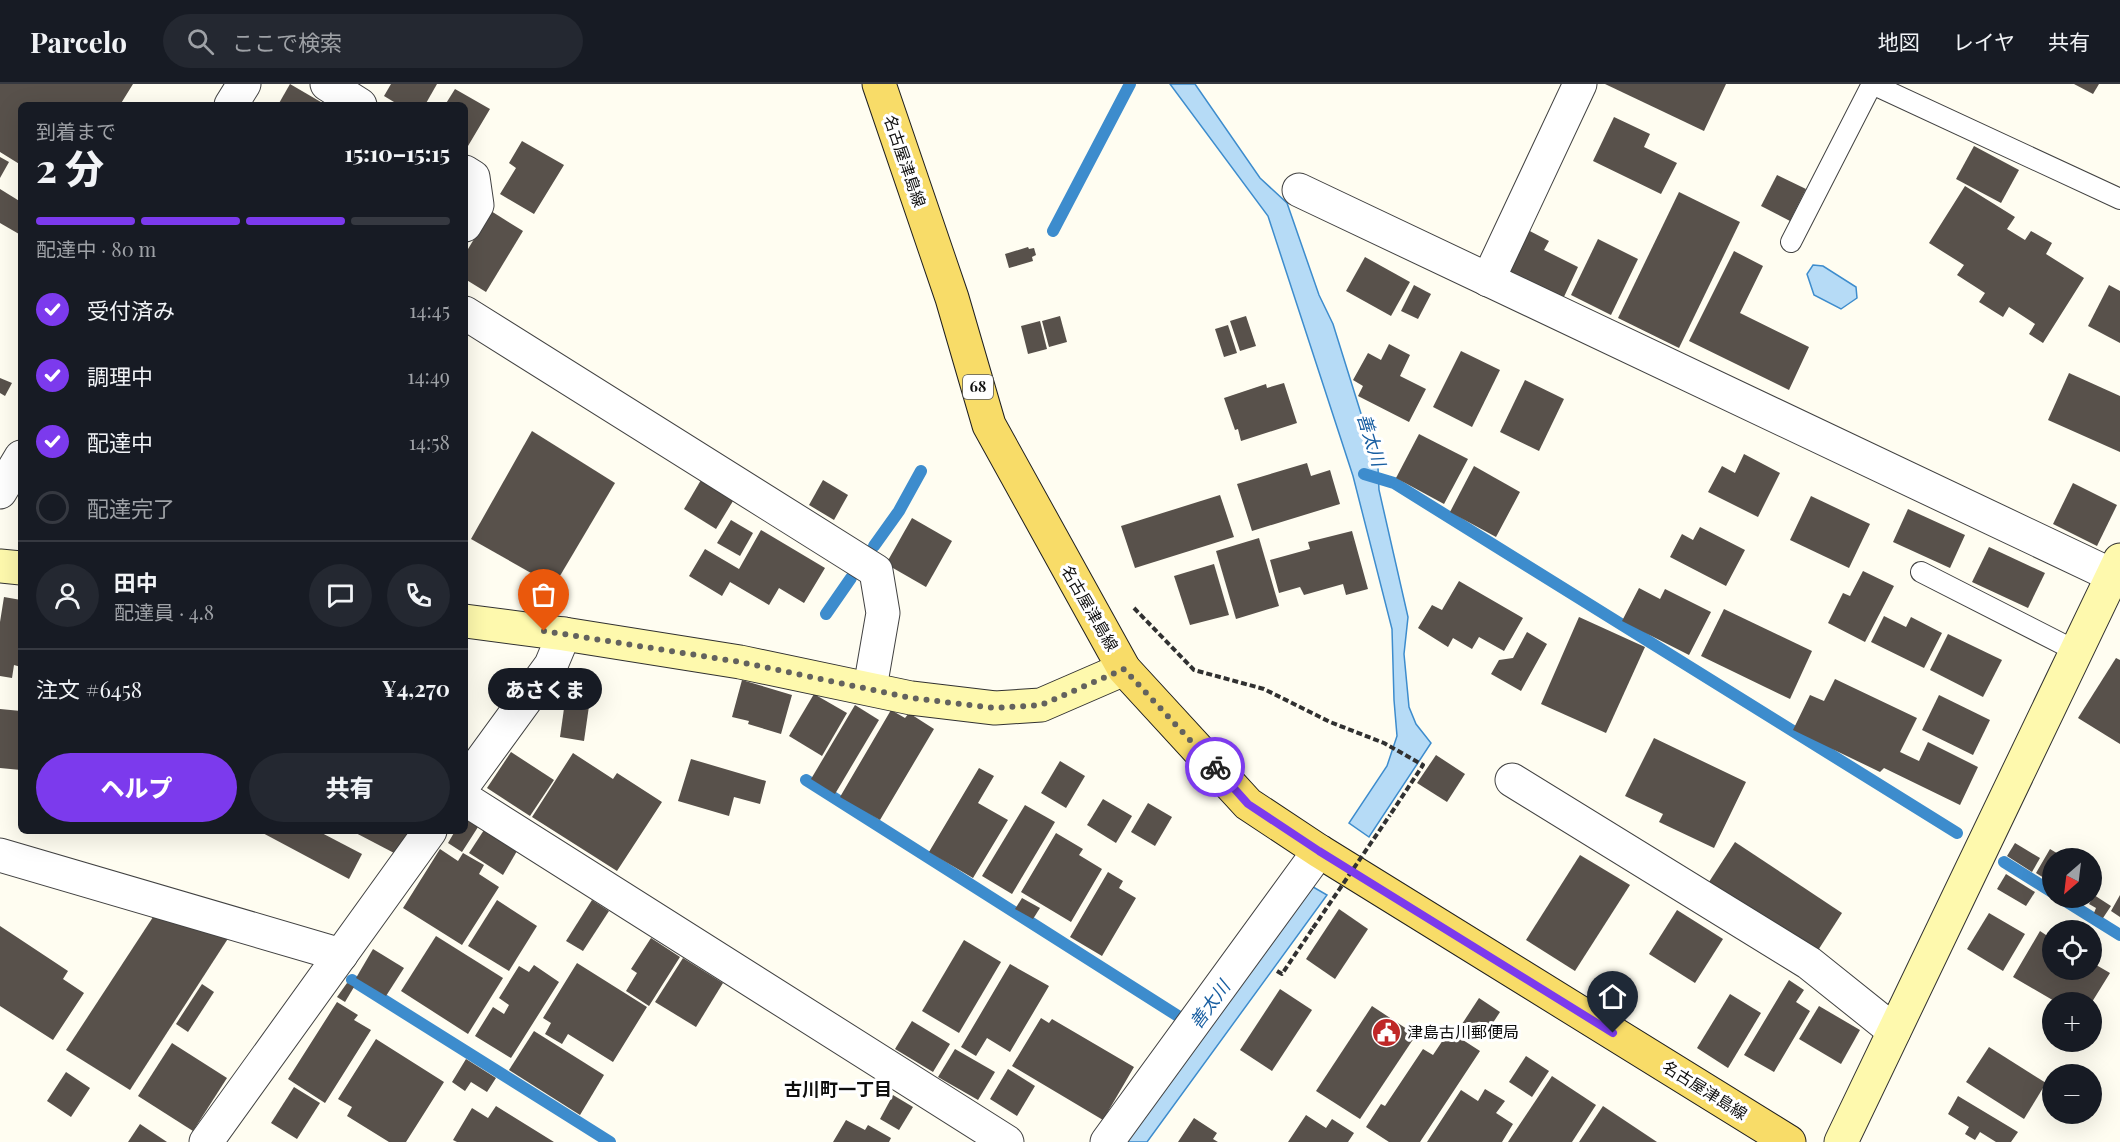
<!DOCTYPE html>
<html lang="ja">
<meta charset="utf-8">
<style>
:root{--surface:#171b24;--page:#242831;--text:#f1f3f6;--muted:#9ea1a6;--line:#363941;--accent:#7c3aed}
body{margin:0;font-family:"Playfair Display","Noto Sans JP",serif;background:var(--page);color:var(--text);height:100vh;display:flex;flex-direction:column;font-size:22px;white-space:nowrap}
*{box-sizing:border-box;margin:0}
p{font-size:20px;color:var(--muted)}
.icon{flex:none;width:33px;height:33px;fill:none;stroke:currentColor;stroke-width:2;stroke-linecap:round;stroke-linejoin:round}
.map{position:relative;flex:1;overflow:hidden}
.side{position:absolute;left:18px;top:18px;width:450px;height:732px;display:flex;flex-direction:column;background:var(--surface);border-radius:9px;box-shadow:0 6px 24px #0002}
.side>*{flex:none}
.needle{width:39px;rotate:208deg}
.fabs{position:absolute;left:2042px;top:764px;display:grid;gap:12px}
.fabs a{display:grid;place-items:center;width:60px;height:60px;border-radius:50%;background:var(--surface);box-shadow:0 6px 24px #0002;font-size:30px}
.pin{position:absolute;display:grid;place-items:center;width:51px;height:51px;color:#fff;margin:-62px -26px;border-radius:50% 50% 50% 0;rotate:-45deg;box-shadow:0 0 6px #0007}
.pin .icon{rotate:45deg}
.courier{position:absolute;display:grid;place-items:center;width:60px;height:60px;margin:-30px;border:4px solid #7c3aed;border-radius:50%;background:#fff;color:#222;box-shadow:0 2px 8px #0007}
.bubble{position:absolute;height:42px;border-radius:21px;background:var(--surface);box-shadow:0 6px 24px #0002;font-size:20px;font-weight:800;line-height:42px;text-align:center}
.overview em{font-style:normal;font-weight:800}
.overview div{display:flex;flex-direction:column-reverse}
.overview{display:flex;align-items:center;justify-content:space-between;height:102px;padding:0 18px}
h1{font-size:39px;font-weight:800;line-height:45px}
.bar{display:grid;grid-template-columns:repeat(4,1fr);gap:9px 6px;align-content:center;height:72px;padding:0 18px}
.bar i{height:8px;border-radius:4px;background:var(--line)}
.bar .on{background:var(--accent)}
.bar p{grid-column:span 4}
.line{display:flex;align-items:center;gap:15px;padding:0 18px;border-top:2px solid var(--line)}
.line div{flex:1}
.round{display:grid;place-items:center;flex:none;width:63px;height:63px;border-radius:32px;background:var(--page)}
ol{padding:0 18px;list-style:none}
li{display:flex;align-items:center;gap:18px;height:66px}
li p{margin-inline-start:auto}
li .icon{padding:6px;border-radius:50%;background:var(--accent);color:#fff;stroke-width:4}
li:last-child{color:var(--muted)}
li i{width:33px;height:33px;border:3px solid var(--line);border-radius:50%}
.cta{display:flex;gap:12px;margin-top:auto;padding:12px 18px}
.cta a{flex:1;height:69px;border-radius:36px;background:var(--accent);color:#fff;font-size:24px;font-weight:800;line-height:69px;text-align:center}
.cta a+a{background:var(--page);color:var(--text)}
header{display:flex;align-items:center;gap:36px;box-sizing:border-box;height:84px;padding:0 30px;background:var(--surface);border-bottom:2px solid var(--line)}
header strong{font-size:28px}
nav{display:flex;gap:33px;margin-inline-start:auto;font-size:21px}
.search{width:420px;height:54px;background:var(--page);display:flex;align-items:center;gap:15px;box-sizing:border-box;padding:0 21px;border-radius:33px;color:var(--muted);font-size:22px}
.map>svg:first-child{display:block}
.water{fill:#b6dbf6;stroke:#3d8ccd;stroke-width:1.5}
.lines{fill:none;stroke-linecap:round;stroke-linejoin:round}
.stream{stroke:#3d8ccd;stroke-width:12}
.building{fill:#58514b}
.lane-casing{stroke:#424242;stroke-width:22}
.street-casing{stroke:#424242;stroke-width:35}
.secondary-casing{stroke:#313131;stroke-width:35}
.primary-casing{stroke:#202020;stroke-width:35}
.path{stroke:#313131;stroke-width:4;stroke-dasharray:6 3;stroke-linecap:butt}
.lane{stroke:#fff;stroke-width:20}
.street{stroke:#fff;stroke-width:33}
.secondary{stroke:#fef9ad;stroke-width:33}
.primary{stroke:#f8dc68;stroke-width:33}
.path-bridge{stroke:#313131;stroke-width:4;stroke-dasharray:6 3;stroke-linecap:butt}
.done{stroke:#63625e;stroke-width:6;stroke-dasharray:0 10.8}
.route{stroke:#7c3aed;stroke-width:8}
.labels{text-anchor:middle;stroke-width:6;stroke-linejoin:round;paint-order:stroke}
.shield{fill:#fff;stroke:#575757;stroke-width:1.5}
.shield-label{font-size:15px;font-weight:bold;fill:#0f0f0f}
.street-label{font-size:16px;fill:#0f0f0f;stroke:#fff}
.poi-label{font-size:16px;fill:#0f0f0f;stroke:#fff;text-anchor:start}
.water-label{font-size:18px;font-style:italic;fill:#185ea1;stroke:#fff}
.neighbourhood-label{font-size:18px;font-weight:bold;fill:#0f0f0f;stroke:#fff}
</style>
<header>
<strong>Parcelo</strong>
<div class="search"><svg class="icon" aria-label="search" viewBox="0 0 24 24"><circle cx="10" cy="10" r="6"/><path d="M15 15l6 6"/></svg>ここで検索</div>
<nav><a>地図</a><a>レイヤ</a><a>共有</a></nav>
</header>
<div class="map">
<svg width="2120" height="1058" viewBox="0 0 2120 1058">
<rect width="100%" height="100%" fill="#fffdf1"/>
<g class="water">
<path d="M1170,0H1195L1260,94L1287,119L1319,211L1333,240L1378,384L1379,406L1408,533L1404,570L1409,623L1416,640L1431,659L1369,753L1349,739L1387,682L1397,652L1394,616L1392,545L1353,392L1268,132Z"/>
<path d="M1813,181L1823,182L1856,203L1857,214L1841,225L1814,211L1807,190Z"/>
<path d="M1308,800L1327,811L1147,1058H1121Z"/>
</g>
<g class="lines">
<g class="stream">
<path d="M1053,147L1130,0"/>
<path d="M1364,390L1394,399L1957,749"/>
<path d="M874,462L899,427L921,387"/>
<path d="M826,530L851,494"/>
<path d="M806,696L1178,932"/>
<path d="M2004,778L2052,808"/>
<path d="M2059,813L2120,851"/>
<path d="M352,896L610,1058"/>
</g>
</g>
<g class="building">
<path d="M0,0H133L120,21H21V81L0,68Z"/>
<path d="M290,0L326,21H278Z"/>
<path d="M391,0H437L425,21H399L384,12Z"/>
<path d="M1605,0H1726L1704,47Z"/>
<path d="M2074,0H2099L2093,10Z"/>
<path d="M455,5L490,25L468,62L465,60V21H445Z"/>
<path d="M1614,33L1650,50L1644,63L1677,79L1661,110L1593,77Z"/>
<path d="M522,57L564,81L534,130L500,110L516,84L509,79Z"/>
<path d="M1974,62L2019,86L2001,119L1956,95Z"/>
<path d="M0,73L9,78L0,94Z"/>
<path d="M1777,91L1806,105L1790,137L1761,122Z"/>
<path d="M1965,102L2015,133L2007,145L2025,156L2031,147L2052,159L2046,170L2084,194L2043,259L2029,250L2035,240L2009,223L2003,233L1979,218L1985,209L1957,191L1964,181L1929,159Z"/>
<path d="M0,105L21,118V146L19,150L0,139Z"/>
<path d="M1679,108L1740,138L1679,264L1618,234Z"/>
<path d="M491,127L523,147L486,208L465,195V170Z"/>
<path d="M1518,141L1549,157L1544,166L1578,183L1562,217L1497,185Z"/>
<path d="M1598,155L1638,175L1611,231L1571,211Z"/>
<path d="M1028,163L1029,165L1034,164L1036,171L1032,173L1033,177L1009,184L1005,170Z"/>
<path d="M1734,167L1763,182L1740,229L1809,263L1789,306L1689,257Z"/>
<path d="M1365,173L1410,198L1391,232L1346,207Z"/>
<path d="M1414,201L1431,210L1418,235L1401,227Z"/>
<path d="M2109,201L2120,207V259L2088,242Z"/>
<path d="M1060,232L1067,258L1049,263L1042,237Z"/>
<path d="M1246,232L1256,262L1240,267L1230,237Z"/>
<path d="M1040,237L1047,265L1028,270L1021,242Z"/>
<path d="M1228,241L1237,269L1224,273L1215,245Z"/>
<path d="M1389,260L1410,271L1400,292L1426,305L1409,338L1358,312L1363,302L1353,296L1368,269L1381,276Z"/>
<path d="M1461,267L1500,286L1472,343L1433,323Z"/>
<path d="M2069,289L2120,312V368L2048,336Z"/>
<path d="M0,294L12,299L5,312L0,309Z"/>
<path d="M1525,296L1564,315L1539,367L1500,348Z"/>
<path d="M1284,299L1297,339L1241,357L1238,345L1235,346L1224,314L1266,300L1267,304Z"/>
<path d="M532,347L615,399L554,502L471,455Z"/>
<path d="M1419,350L1468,375L1444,420L1396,394Z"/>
<path d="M1744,370L1780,389L1758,433L1708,408L1722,382L1735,389Z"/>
<path d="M1307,379L1311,392L1330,386L1340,420L1252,447L1237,400Z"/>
<path d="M1474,382L1520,408L1496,453L1450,428Z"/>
<path d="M701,396L733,417L716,445L684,425Z"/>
<path d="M823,396L848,411L834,436L809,421Z"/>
<path d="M2073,399L2117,421L2097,462L2053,440Z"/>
<path d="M1220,411L1234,453L1135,484L1121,442Z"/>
<path d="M1811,412L1870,440L1849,484L1790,456Z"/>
<path d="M1908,425L1965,451L1950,484L1893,458Z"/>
<path d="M912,434L952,457L926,503L886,480Z"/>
<path d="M731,436L753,449L740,472L717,459Z"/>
<path d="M1700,443L1745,466L1726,502L1670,473L1682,450L1693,456Z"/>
<path d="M761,446L825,484L804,519L779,504L769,521L730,498L722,512L689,492L705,465L739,485Z"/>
<path d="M1352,447L1368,505L1346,511L1343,500L1304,511L1300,503L1279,509L1270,476L1310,465L1308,458Z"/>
<path d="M1259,454L1279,522L1236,535L1216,467Z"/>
<path d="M1989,463L2045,489L2028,524L1972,498Z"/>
<path d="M1214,480L1229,531L1190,541L1174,492Z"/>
<path d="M1863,487L1894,502L1865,558L1828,539L1843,509L1850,512Z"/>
<path d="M1459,497L1523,534L1504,567L1479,553L1472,565L1453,554L1448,563L1418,544L1432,521L1442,526Z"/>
<path d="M1639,504L1660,515L1665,505L1711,528L1689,571L1622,537Z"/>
<path d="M4,513L21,516V583L14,581L12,594L0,592V538Z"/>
<path d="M1724,525L1812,567L1790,615L1701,572Z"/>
<path d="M1884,532L1906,543L1911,533L1942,549L1924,584L1871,558Z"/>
<path d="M1579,533L1645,563L1606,649L1541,620Z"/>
<path d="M1527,548L1547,560L1521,607L1491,590L1499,576L1513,574Z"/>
<path d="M1948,550L2002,576L1983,613L1930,586Z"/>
<path d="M2116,574L2120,576V660L2078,634Z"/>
<path d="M1835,595L1917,634L1900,668L1919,677L1928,658L1978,683L1960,721L1884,684L1880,688L1793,646L1810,611L1824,617Z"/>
<path d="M742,596L792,611L781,650L748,640L749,637L732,633Z"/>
<path d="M567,603L591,608L584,657L560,653Z"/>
<path d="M814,610L847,629L822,672L789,652Z"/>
<path d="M1939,611L1990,636L1973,671L1922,646Z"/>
<path d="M855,621L879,636L835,710L811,695Z"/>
<path d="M0,625L21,627V686L0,684Z"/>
<path d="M891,626L905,634L909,629L934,645L880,736L840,713Z"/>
<path d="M1654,654L1746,698L1714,764L1659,738L1663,730L1625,712Z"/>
<path d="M511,668L554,696L530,732L487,704Z"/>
<path d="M573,669L613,695L617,689L662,718L617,787L532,733Z"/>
<path d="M1436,671L1465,690L1447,718L1417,699Z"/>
<path d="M691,675L766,697L760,720L734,713L729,732L678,717Z"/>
<path d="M1060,677L1085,692L1066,724L1041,709Z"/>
<path d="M979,684L994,692L978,719L1008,736L973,794L929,768Z"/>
<path d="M1103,715L1132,732L1116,759L1087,741Z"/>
<path d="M1148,719L1172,733L1155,762L1131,748Z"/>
<path d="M1025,721L1055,738L1012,810L982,792Z"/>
<path d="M465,735L478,743L462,768L448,759L455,747H465Z"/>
<path d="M484,746L517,767L503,791L469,769Z"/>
<path d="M259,747H318L362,770L349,795Z"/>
<path d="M352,747H409L396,770Z"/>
<path d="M1056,749L1083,765L1079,771L1102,785L1071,838L1021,808Z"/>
<path d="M1735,758L1842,829L1815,871L1707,801Z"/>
<path d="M2015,759L2040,774L2032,788L2007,772Z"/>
<path d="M440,765L458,777L463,769L484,781L479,790L499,803L462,861L403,824Z"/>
<path d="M2050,765L2065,774H2052V799L2036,789Z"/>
<path d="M1580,771L1630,801L1575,887L1526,856Z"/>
<path d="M1108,788L1123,797L1119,804L1136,814L1102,872L1070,853Z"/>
<path d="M2006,790L2035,808L2026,822L1997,805Z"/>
<path d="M2094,811L2111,822L2103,834L2094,829L2096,824L2089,820Z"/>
<path d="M2120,811V833L2111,827Z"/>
<path d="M1022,814L1040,824L1033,835L1015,825Z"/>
<path d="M497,816L537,842L509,887L468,862Z"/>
<path d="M592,816L609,827L583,867L566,857Z"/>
<path d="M1339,825L1368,845L1335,895L1306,875Z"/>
<path d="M1677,826L1723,855L1695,899L1649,870Z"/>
<path d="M1989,829L2025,850L2003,887L1967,865Z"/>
<path d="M155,830L229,853L130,1006L66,966Z"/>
<path d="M0,842L68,887L63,895L84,909L53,956L0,922Z"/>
<path d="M2040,847L2052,855V885H2091V878L2110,889L2092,918H2056L2013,893Z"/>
<path d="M436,852L503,894L468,950L401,907Z"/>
<path d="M651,854L680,873L649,922L626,907L637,889L631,885Z"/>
<path d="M964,856L1001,878L959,949L922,927Z"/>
<path d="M373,865L404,884L386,912L356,894Z"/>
<path d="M683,874L723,899L696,943L655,918Z"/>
<path d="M577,879L647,923L613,978L568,950L562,960L545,950L551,939L543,934Z"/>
<path d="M1010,880L1049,902L1010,968L987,954L976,972L961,963Z"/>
<path d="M534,881L559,898L511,974L475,952L493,923L504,930L509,921L499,914L519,882L529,888Z"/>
<path d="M1789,896L1804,906L1796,918L1810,927L1774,988L1744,971Z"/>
<path d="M347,899L354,903L345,918L337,913Z"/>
<path d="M202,900L214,908L188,948L176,940Z"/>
<path d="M1280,905L1312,926L1272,987L1240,966Z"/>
<path d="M1730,910L1761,929L1728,984L1697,964Z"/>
<path d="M1479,914L1500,928L1483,954L1462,940Z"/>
<path d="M337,918L358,931L354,936L371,946L325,1019L288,995Z"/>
<path d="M1372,922L1416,951L1360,1035L1316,1007Z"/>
<path d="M1819,922L1860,946L1841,980L1799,955Z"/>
<path d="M1041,934L1049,939L1052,935L1134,983L1103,1036L1012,982Z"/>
<path d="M912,937L950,960L933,988L895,965Z"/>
<path d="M534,947L604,991L580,1031L509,986Z"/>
<path d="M1449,947L1480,967L1420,1058H1389L1366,1043L1381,1020L1385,1022L1423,965L1433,971Z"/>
<path d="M376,955L444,998L406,1058H389L347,1032L352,1023L338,1015Z"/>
<path d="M172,959L227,994L193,1047L138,1012Z"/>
<path d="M1989,963L2046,999L2024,1035L1966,998Z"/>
<path d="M955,965L995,988L978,1016L938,993Z"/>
<path d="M1526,972L1549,987L1532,1013L1509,998Z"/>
<path d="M466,975L496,994L487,1008L471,998L465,1007L452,998Z"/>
<path d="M1008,985L1035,1002L1017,1032L990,1015Z"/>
<path d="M66,988L90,1004L71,1033L47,1017Z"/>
<path d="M1552,992L1596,1021L1572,1058H1508Z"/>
<path d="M294,1003L320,1019L297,1055L271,1039Z"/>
<path d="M1485,1005L1505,1017L1496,1029L1513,1040L1502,1058H1427L1461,1006L1478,1017Z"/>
<path d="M893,1011L913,1023L899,1046L880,1035Z"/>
<path d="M1958,1012L2018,1048L2011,1058H1996L1980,1048L1975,1056L1965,1050L1969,1043L1948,1030Z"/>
<path d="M496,1022L554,1058H457L453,1056L472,1024L488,1034Z"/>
<path d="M1603,1022L1657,1058H1579Z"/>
<path d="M1306,1031L1326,1044L1332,1035L1354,1049L1348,1058H1288Z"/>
<path d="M1194,1034L1217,1049L1213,1055L1218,1058H1178Z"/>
<path d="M846,1036L865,1046L868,1041L891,1054L889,1058H833Z"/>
<path d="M140,1040L167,1058H128Z"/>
</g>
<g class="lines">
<defs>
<g id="lane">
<path d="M1791,158L1872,0L2120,115"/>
<path d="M1921,488L2076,567"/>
</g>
<g id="street">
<path d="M327,0L360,21"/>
<path d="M231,21L244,0"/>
<path d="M465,88L473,93L477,121L465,141"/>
<path d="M1299,106L2120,495"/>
<path d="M1488,196L1580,0"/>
<path d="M465,229L876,487L883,529L870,604"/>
<path d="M0,408L21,373"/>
<path d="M1512,696L1809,879L1894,947"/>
<path d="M465,699L551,581L564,550"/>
<path d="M465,715L1007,1058"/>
<path d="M0,771L341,871"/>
<path d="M206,1058L430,747"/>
<path d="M1107,1058L1319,767"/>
</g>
<g id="secondary">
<path d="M0,482L21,484"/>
<path d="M465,537L564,550L740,578L911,614L995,624L1041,621L1124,585"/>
<path d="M1841,1058L2120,476"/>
</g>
<path id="primary" d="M879,0L952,214L989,341L1124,585L1248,720L1319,767L1789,1058"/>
</defs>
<use href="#lane" class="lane-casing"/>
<use href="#street" class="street-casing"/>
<use href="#secondary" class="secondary-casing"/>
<use href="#primary" class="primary-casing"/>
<g class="path">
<path d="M1134,524L1194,586L1264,605L1330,638L1384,659L1423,681L1390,731"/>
<path d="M1277,887L1282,890L1313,844"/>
</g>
<use href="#lane" class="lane"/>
<use href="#street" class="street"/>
<use href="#secondary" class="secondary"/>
<use href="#primary" class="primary"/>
<path class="path-bridge" d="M1313,844L1390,731"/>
</g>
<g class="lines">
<path class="done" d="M544,547L740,578L911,614L995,624L1041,621L1124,585L1215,683"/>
<path class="route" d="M1215,683L1248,720L1319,767L1613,949"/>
</g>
<defs>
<symbol id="civic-disc" viewBox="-11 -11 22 22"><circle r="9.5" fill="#bf2727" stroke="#fff"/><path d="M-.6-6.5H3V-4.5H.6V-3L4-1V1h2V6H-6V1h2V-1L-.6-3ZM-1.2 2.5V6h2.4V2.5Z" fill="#fff"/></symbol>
</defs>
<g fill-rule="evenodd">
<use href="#civic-disc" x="1370" y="932" width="33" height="33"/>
</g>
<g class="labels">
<rect class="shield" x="963" y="291" width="30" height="24" rx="4.5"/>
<g class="shield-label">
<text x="978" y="308">68</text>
</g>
<g class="street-label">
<text transform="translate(905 77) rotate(71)" y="6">名古屋津島線</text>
<text transform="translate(1090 524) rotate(60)" y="6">名古屋津島線</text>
<text transform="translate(1705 1006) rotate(32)" y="6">名古屋津島線</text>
</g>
<g class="poi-label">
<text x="1407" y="954">津島古川郵便局</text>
</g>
<g class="water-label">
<text transform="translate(1371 356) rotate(73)" y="6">善太川</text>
<text transform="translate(1210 921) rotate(-54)" y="6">善太川</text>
</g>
<g class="neighbourhood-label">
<text x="838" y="1012">古川町一丁目</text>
</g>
</g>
</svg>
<div class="fabs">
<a><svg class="needle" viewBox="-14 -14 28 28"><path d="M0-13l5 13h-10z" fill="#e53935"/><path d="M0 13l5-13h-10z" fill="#9ea1a6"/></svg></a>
<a><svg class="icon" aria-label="locate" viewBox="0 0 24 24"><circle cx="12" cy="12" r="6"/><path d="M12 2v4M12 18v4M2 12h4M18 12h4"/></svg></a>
<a>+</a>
<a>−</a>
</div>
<div class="pin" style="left:544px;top:547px;background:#ea580c"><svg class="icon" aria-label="bag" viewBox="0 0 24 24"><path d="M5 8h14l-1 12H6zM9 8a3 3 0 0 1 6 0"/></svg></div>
<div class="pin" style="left:1613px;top:949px;background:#1f2937"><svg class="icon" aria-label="home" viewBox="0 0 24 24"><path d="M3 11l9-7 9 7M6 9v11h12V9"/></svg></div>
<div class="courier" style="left:1215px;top:683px"><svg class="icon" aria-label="bike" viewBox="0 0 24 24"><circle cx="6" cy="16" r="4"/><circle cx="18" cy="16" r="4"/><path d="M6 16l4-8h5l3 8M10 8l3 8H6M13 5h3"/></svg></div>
<div class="bubble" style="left:488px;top:584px;width:114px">あさくま</div>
<section class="side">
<div class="overview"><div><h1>2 分</h1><p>到着まで</p></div><em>15:10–15:15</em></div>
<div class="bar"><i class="on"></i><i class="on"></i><i class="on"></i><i></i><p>配達中 · 80 m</p></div>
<ol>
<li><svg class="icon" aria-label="check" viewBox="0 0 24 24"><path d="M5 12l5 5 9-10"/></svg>受付済み<p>14:45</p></li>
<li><svg class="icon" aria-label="check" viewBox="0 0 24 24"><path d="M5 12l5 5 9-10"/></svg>調理中<p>14:49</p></li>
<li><svg class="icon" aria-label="check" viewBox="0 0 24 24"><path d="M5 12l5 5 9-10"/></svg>配達中<p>14:58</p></li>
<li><i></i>配達完了</li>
</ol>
<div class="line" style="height:108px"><a class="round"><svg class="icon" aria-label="person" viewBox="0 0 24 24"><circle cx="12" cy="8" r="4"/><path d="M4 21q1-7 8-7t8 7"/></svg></a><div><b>田中</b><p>配達員 · 4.8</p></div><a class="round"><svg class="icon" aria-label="chat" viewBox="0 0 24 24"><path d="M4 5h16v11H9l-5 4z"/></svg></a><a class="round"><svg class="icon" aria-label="phone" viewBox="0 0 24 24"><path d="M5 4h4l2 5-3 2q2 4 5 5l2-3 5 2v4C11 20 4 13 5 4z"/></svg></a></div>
<div class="line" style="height:78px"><div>注文 #6458</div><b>¥4,270</b></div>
<div class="cta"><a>ヘルプ</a><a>共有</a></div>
</section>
</div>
